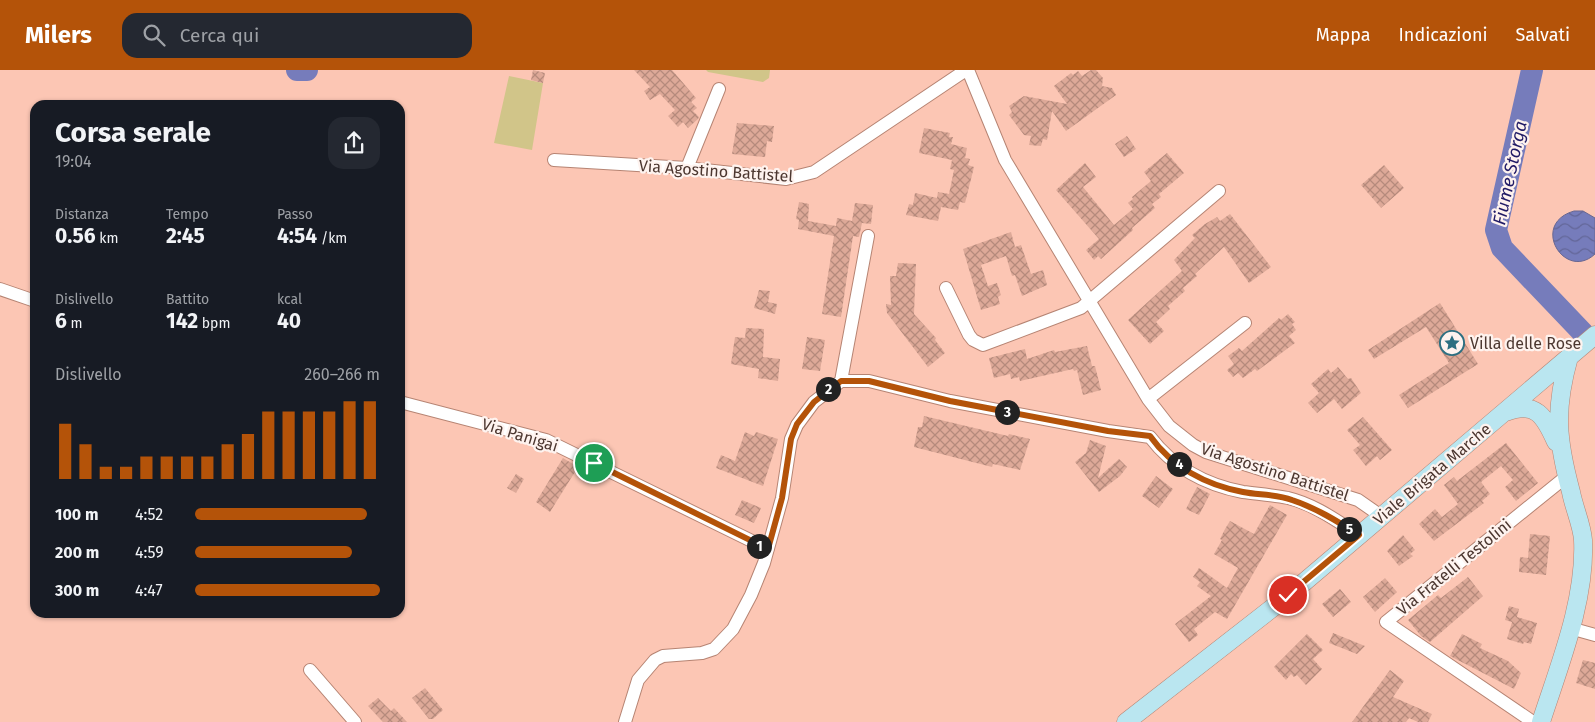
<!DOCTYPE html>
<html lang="it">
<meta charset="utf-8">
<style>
:root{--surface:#171b24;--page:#242831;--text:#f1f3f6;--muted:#9ea1a6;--accent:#b45309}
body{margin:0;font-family:"Fira Sans",sans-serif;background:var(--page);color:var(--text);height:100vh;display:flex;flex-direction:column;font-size:19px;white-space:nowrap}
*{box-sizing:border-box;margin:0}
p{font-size:16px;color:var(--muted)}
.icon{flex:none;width:28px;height:28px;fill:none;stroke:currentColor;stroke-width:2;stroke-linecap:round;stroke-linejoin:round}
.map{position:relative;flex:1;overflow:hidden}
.sheet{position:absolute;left:30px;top:30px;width:375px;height:518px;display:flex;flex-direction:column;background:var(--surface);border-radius:15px;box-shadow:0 1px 4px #0004}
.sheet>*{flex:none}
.pin{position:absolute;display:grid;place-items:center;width:42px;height:42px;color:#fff;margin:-21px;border:2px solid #fff;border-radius:50%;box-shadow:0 1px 5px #0007}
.km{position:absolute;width:25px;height:25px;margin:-12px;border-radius:50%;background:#222;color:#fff;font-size:14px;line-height:25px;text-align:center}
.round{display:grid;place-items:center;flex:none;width:52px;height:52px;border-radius:15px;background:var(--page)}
.summary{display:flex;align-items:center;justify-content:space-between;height:85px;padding:0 25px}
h1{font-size:28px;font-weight:700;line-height:38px}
.figures{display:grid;grid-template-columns:repeat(3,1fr);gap:8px;height:85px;padding:5px 25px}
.figures div{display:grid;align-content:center}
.figures b{font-size:21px;font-weight:700}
.figures small{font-size:14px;font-weight:400}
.figures p{font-size:14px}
.chart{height:140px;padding:10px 25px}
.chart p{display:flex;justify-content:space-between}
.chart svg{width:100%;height:90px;margin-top:5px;stroke:var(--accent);stroke-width:6}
ul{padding:0 25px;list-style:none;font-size:16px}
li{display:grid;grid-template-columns:80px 60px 1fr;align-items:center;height:38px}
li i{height:12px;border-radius:6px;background:var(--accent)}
header{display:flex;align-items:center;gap:30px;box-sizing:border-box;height:70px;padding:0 25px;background:var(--accent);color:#fff}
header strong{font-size:24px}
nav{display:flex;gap:28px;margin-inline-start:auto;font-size:18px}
.search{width:350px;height:45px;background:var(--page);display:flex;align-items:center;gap:12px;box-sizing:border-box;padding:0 18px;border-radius:15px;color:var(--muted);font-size:19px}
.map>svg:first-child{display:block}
.pitch{fill:#d1c589}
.water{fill:url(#water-waves);stroke:#696791}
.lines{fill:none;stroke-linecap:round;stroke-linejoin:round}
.river{stroke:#767cbb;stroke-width:22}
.building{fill:url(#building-cross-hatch)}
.street-casing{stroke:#b68473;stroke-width:14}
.secondary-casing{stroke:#b68473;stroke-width:19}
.street{stroke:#fff;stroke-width:12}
.secondary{stroke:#bae6f0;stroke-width:18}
.route-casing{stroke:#fff;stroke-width:10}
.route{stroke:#b45309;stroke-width:6}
.labels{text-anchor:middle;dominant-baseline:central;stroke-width:4.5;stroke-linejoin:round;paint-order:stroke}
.street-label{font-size:16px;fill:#4c3730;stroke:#fef3ef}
.poi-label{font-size:16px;fill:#4c3730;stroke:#fef3ef;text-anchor:start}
.water-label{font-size:18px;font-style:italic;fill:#211b66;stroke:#fef3ef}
</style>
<header>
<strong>Milers</strong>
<div class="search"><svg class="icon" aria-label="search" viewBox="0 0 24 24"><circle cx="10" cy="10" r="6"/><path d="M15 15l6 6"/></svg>Cerca qui</div>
<nav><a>Mappa</a><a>Indicazioni</a><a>Salvati</a></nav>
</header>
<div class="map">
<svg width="1595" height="652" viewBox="0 0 1595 652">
<defs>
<pattern id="water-waves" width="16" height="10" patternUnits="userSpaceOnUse" patternTransform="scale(1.25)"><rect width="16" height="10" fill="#767cbb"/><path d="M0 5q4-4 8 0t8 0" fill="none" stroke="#636698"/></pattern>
<pattern id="building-cross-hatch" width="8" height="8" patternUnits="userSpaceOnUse" patternTransform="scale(1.25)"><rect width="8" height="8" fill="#dda998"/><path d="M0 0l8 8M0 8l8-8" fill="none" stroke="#b58a7c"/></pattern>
</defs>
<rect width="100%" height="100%" fill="#fcc6b4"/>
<!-- pitch -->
<path class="pitch" d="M706 0H770L769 8 763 12 708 2Z
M509 6 543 13 532 80 494 73Z"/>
<!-- water -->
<path class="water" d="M1574 141H1583L1595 148V184C1565 212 1529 154 1574 141Z"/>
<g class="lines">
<!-- river -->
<path class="river" d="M297 0H307
M1532 0 1496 160 1502 178 1583 263"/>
</g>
<!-- building -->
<path class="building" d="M533 0 545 3 543 13 531 10Z
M634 0H672L696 28 691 32 697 38 693 41 699 47 698 49 688 58 683 52 678 57 668 46 675 40 660 24 650 30 644 21 650 17Z
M1091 0H1096L1103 8 1102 16 1112 18 1116 25 1066 61 1052 41 1047 70 1043 69 1041 76 1029 75 1031 66 1024 65 1009 45 1012 42 1009 36 1024 26 1067 34 1054 16 1071 3 1073 5 1078 1 1082 6Z
M737 53 774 56 772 72 767 71 765 87 732 84Z
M924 58 950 63 949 67H953L951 74 967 78 965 88 970 89 968 95 974 97 965 133 960 132 958 140 941 137 938 151 906 145 909 134 913 135 915 123 937 128 938 122 949 124 954 100 950 99 952 90 919 83Z
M1127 66 1136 79 1124 87 1115 74Z
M1167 83 1184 103 1159 124 1161 127 1152 134 1155 138 1132 158 1133 160 1101 189 1098 186 1094 190 1086 180 1099 169 1056 120 1085 93 1096 107 1083 117 1114 155 1133 139 1128 133 1133 129 1132 127 1151 111 1144 102Z
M1384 95 1404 118 1381 138 1361 115Z
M799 132 809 134 808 151 836 156 837 148 852 151 855 133 873 135 871 154 862 153 859 167 853 166 841 247 822 244 834 166 798 159 799 150 796 149Z
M1230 144 1271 197 1249 213 1224 177 1195 204 1197 206 1183 218 1185 221 1168 236 1170 239 1156 252 1164 261 1150 274 1128 250 1182 201 1174 190 1195 168 1192 165 1205 154 1217 147 1220 151Z
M1011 162 1015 177 1021 175 1031 204 1043 200 1047 215 1022 226 1015 205 1012 206 1006 186 981 195 988 216 997 213 1001 225 998 227 1000 234 981 240 963 179Z
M898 193 916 194 914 244 936 268 935 270 945 283 928 297 887 243 886 234 891 235 890 206H896Z
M759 220 770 221 768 232 777 234 775 244 754 238Z
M1440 233 1478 294 1408 338 1399 325 1449 293 1426 257 1374 289 1368 280Z
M1288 244 1295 252 1292 254 1296 260 1289 266 1295 273 1257 301 1255 299 1243 308 1238 303 1233 307 1227 300 1234 294 1228 286 1239 278 1242 281 1279 248 1281 250Z
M746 258 764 259 763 287 780 289 778 311 758 308 759 299 731 294 735 267 745 268Z
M807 267 825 270 820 301 802 299Z
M1087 276 1092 296H1095L1101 320 1083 325 1077 300 1074 301 1073 299 1020 311 1019 307 1011 309 1010 304 994 308 989 288 1025 279 1027 289 1054 280 1055 282Z
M1338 297 1348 309 1351 308 1361 323 1342 339 1334 329 1317 343 1308 333 1319 323 1311 314 1328 299 1331 303Z
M924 346 1008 366 1009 364 1030 369 1020 400 993 394 992 397 914 377 918 357H922Z
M1363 347 1392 380 1380 390 1377 386 1366 396 1353 380 1360 375 1347 360Z
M745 362 754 366 756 362 778 369 763 416 716 398 721 385 735 391Z
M1090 370 1106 376 1098 408 1119 389 1127 397 1120 406 1099 422 1075 392 1086 383Z
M1506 373 1538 413 1516 431 1505 417 1513 410 1501 396 1481 412 1490 424 1482 431 1484 433 1434 471 1419 454 1435 439 1442 447 1458 434 1444 415 1454 407 1457 411Z
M563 388 578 397 550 442 536 432Z
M516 404 524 409 516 423 507 418Z
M1156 406 1173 419 1159 438 1142 426Z
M1197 417 1210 424 1199 445 1186 439Z
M742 430 761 438 754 453 735 445Z
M1270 435 1287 445 1227 549 1215 542 1194 559 1198 565 1189 572 1175 554 1211 526 1197 516 1200 512 1193 507 1199 498 1227 518 1238 498 1214 484 1222 470 1220 469 1225 459 1230 451 1254 464Z
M1530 464 1550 466 1546 505 1519 502 1520 487 1528 488Z
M1403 465 1415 480 1410 484 1413 486 1399 496 1387 481Z
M1468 507 1483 526 1430 572 1421 566 1408 550 1438 525 1441 528Z
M1385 508 1397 522 1375 542 1363 527Z
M1340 519 1351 532 1333 547 1322 534Z
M1509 536 1519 539 1517 547 1537 553 1531 574 1524 572 1523 574 1507 569 1512 552 1505 550Z
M1333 563 1365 576 1357 584 1329 573Z
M1307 564 1323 580 1313 589 1322 599 1306 615 1297 605 1294 607 1291 604 1286 610 1274 597Z
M1462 564 1482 574 1480 578 1508 591 1521 603 1514 619 1450 586Z
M1583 590 1595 593V619L1576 613Z
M1390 600 1404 611 1393 627 1432 644 1428 652H1418L1409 648 1406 652H1352Z
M425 618 443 640 433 649H429L412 628Z
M378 628 391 641 394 638 407 652H383L368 636Z"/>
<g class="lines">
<defs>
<path id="street" d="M968 0 1005 90 1148 329 1169 356 1193 375 1206 382 1358 430 1381 446
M554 90 687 98 786 109 814 102 966 0
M687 98 719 19
M946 218 969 265 973 270 983 275 1081 238 1219 121
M0 219 35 231
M841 311 868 166
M1148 329 1245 253
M400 332 546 370 768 479
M1570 558 1595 565
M310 600 355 652
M625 652 638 610 655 590 663 586 702 583 714 579 733 559 751 525 764 493 782 428 791 369 797 355 814 332 841 311H869L950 331 1108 361 1150 367C1173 397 1206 415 1243 422 1258 424 1273 425 1288 428 1314 434 1337 451 1359 465
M1533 652 1386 552 1567 406"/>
<path id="secondary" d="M1506 342C1536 330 1545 347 1556 372
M1126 652 1289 525 1595 265
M1541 652C1559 596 1586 530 1583 470 1582 455 1574 438 1571 422 1557 370 1554 340 1569 287"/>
</defs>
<!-- street casing -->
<use href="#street" class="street-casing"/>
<!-- secondary casing -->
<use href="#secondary" class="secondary-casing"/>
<!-- street -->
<use href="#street" class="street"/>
<!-- secondary -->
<use href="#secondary" class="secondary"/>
</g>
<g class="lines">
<defs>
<path id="route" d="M594 393 768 479 782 428 791 369 797 354 814 332 841 311H869L950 331 1108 361 1150 366C1172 397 1206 415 1243 422 1258 425 1276 424 1292 430 1316 438 1337 451 1359 465L1288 525"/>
</defs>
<!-- route casing -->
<use href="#route" class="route-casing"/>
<!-- route -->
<use href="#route" class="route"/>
</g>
<!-- icons -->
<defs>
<symbol id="sight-ring" viewBox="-11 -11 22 22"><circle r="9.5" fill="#fef3ef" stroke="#2c6f81" stroke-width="1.5"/><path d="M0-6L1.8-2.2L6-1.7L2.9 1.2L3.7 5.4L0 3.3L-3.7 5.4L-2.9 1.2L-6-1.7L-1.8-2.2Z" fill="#2c6f81"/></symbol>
</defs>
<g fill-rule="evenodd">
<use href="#sight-ring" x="1438" y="259" width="28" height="28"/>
</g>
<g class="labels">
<!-- street labels -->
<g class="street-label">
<text transform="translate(716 101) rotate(4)">Via Agostino Battistel</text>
<text transform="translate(520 365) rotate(17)">Via Panigai</text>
<text transform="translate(1275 402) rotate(18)">Via Agostino Battistel</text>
<text transform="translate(1432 404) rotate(-40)">Viale Brigata Marche</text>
<text transform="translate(1454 497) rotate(-39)">Via Fratelli Testolini</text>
</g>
<!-- poi labels -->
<g class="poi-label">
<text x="1470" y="273">Villa delle Rose</text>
</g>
<!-- water labels -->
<g class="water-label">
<text transform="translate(1510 103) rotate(-78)">Fiume Storga</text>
</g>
</g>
</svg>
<div class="pin" style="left:594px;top:393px;background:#1e9e55"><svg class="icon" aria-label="arrive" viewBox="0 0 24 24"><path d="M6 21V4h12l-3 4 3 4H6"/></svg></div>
<div class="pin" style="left:1288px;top:525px;background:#d93025"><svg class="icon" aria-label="check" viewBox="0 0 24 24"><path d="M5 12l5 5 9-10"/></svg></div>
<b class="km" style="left:759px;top:476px">1</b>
<b class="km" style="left:828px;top:319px">2</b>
<b class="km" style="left:1007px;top:342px">3</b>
<b class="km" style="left:1179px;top:394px">4</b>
<b class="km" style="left:1349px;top:459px">5</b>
<section class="sheet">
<div class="summary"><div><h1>Corsa serale</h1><p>19:04</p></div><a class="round"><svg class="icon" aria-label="share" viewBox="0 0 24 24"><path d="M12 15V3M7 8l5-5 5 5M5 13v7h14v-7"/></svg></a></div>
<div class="figures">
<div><p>Distanza</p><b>0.56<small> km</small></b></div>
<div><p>Tempo</p><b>2:45</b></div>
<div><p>Passo</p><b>4:54<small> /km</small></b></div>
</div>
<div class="figures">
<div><p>Dislivello</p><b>6<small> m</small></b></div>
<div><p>Battito</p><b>142<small> bpm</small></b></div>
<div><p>kcal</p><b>40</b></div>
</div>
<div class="chart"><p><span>Dislivello</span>260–266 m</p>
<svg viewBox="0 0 160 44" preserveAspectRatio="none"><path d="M5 44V17M15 44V27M25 44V38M35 44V38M45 44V33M55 44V33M65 44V33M75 44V33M85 44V27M95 44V22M105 44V11M115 44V11M125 44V11M135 44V11M145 44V6M155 44V6"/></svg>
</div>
<ul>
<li><b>100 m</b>4:52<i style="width:93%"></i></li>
<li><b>200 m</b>4:59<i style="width:85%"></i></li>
<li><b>300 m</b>4:47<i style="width:100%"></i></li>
</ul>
</section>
</div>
